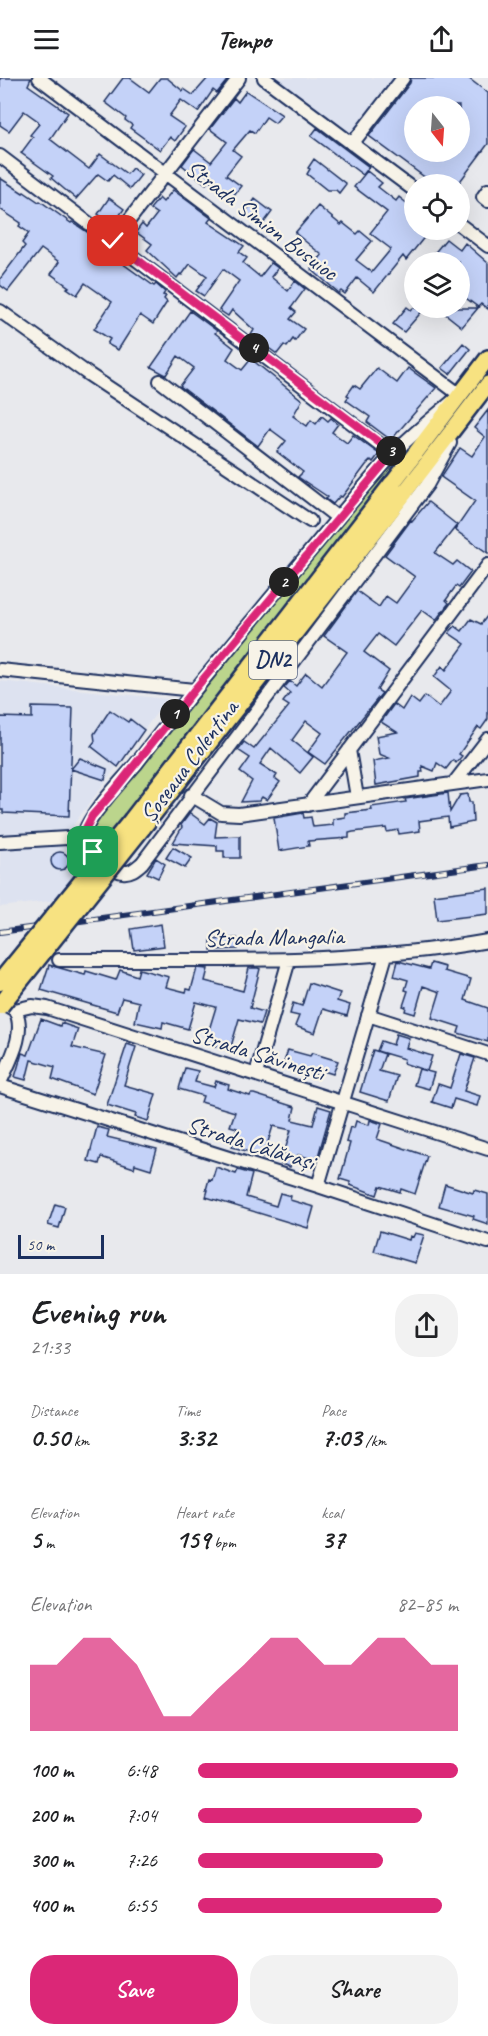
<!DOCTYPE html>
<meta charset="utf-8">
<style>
:root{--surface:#fff;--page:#f2f2f2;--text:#202124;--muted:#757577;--accent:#db2777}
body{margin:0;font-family:Caveat,sans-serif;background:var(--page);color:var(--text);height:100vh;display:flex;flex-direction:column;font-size:22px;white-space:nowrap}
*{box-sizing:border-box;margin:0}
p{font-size:20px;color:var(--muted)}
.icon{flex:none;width:33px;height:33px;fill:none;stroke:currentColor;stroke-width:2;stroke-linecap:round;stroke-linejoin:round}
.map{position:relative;height:1196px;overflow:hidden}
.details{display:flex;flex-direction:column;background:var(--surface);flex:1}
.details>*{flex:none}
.needle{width:39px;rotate:163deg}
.buttons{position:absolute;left:404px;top:18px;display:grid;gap:12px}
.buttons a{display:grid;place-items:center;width:66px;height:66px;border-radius:50%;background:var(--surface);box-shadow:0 6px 24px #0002;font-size:30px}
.scale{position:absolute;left:18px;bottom:15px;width:86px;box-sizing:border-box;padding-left:6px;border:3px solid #1b2f5e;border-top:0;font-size:16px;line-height:21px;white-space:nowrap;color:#1b2f5e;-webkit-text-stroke:4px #f7f3e8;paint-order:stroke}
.pin{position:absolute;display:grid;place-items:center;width:51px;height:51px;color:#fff;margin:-26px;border-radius:12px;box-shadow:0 3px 9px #0006}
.km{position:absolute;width:30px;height:30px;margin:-15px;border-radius:50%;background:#222;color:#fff;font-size:16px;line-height:30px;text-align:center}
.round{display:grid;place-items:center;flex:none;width:63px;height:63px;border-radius:24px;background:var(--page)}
.headline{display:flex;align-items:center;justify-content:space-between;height:102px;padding:0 30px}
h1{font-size:33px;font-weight:600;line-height:45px}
.figures{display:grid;grid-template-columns:repeat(3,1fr);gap:9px;height:102px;padding:6px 30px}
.figures div{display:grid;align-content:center}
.figures b{font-size:26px;font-weight:600}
.figures small{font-size:16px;font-weight:400}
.figures p{font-size:16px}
.chart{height:168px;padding:12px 30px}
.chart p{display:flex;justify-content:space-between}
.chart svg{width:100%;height:108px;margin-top:6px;fill:var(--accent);opacity:.7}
.button{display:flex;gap:12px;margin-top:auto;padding:12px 30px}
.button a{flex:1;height:69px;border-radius:24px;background:var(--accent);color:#fff;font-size:24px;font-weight:600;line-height:69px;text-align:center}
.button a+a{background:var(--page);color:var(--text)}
ul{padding:0 30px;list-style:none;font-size:20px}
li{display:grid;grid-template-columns:96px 72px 1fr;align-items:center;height:45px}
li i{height:15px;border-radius:8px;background:var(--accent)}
header{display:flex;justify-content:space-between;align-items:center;height:78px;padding:0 30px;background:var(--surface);font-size:27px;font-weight:600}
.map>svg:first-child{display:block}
.built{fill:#dde2f0}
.green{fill:#bbd58c;stroke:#6b8275;stroke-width:1.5}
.building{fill:#c4d2f8;stroke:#1b2f5e;stroke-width:1.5;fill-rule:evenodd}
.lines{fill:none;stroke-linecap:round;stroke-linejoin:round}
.minor-casing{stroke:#1b2f5e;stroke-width:16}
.major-casing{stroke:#1b2f5e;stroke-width:20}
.highway-casing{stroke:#1b2f5e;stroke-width:21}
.minor{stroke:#f7f3e8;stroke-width:12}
.major{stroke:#f7e281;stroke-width:15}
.highway{stroke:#f7e281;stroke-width:16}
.rail-casing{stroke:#1b2f5e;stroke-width:6}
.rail{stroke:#f7f3e8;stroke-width:4;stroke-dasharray:11;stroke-linecap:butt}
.highway-bridge-casing{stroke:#1b2f5e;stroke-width:21;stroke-linecap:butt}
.highway-bridge{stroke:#f7e281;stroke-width:16}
.route-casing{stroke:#fff;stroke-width:12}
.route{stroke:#db2777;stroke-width:8}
.labels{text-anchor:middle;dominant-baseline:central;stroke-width:4.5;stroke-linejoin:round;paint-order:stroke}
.shield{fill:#f7f3e8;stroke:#5d6a87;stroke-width:1.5}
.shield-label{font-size:22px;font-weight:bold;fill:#1b2f5e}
.street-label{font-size:24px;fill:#1b2f5e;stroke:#f7f3e8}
</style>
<header><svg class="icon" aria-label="menu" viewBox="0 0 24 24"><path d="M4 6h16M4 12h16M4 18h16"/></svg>Tempo<svg class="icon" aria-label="share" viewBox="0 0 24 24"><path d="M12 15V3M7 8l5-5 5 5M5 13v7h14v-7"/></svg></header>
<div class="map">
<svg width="488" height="1196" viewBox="0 0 488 1196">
<rect width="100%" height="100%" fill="#e8e9ed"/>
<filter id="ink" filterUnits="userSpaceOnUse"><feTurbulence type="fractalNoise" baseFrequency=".0167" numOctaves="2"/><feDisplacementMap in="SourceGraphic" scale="12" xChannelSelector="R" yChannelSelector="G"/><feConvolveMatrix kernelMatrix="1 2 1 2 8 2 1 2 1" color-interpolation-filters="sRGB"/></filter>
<g filter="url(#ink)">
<!-- built -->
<path class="built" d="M276 0H393L351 56Z
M0 603 167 621 74 746 75 763 90 780 57 822 0 829Z"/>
<!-- green -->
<path class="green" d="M391 383 395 385V387L100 770C93 763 91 755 94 746L210 597Z"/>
<!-- building -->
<path class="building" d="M0 0H31L28 7 68 35 50 61 89 91 100 76 127 96 132 90 141 97 130 111 113 97 108 103 98 96 76 121 51 100 53 98 21 75 33 59 30 57 39 46 38 43 24 33 9 53 0 47Z
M123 0H130L149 14 160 0H167L183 13 184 11 193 17 208 0H229L217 15 213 12 198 34 181 22 169 38 185 49 175 63 170 59 160 72 130 50 132 47 125 42 126 40 105 24Z
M411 0H468L488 15V66L458 106H434L369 58 410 5ZM414 28H459V74H414Z
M246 13 282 37 275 45 266 39 255 55 250 52 233 72 241 78 226 97 241 108 230 122 223 116 225 114 209 102 206 106 182 87 194 71 211 84 227 64 210 51 234 20 238 24Z
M317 50 369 89 363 97 311 58Z
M314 81 346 106 339 115 336 112H327L307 96 310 91 308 90Z
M367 93 382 105 378 109 396 123 399 119 414 131V152H430L406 182 403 178 374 214 357 200 345 216 341 213 339 215 311 191 322 177 295 155 318 128 341 147 343 145 357 156 360 153 372 163 356 182 372 194 391 171 370 155 387 134 354 109Z
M0 100 23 115 24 114 39 124 40 123 71 145 72 144 87 154 110 172 108 175 154 208 156 206 165 214 163 217 166 218 164 221 167 224 153 246 140 237 118 272 107 266 110 261 94 251 112 224 85 205 77 217 67 210 69 209 51 196 59 184 41 171 8 213 0 207V201L25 168 22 165 29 155 19 148 21 145 0 131Z
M173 112 211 140 208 144 244 168 239 174 247 180 243 185 260 199 271 185 278 190 271 199 288 213 295 203 305 211 291 230 296 234 290 241 304 251 295 263 293 261 287 269 284 267 277 276 251 257 254 252 232 232 228 238 219 232 239 203 223 191 204 218 196 213 207 198 190 186 182 197 180 196 177 200 147 172 152 166 136 154 142 146 146 150 157 136 150 131 159 120 163 124Z
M109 120 124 131 113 147 98 136Z
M255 121 272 134 263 146 253 139 251 141 244 136Z
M446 161 460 172 465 165 488 185V231L481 226 478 229 459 215V184H427Z
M407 229 411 232 413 230H425L404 254 393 246Z
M438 230H478L462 249Z
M190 233 217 253 215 255 234 270 227 281 242 292 251 281 302 322 293 338 307 348 311 342 316 346 322 338 328 343 331 340 338 346 332 354 347 365 353 357 379 376 373 384 371 382 366 387 342 419 340 418 333 426 326 421 328 419 298 399 303 394 277 374 286 363 270 351 258 368 180 308 194 290 178 278 166 297 151 289Z
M463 265 470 271 450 296 442 290Z
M377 290 397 305 408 290 436 310 391 362 367 344 370 339 346 322 349 318 347 317 354 307 360 311Z
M488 332V475L455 452 475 423 441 399 460 370 472 378 485 359 474 350Z
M428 424 457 447 435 475 453 487 457 483 471 494 459 510 456 508 446 522 449 525 436 542 422 532 394 568 378 556 364 574 389 593 377 612 382 615 325 686 308 674 322 655 306 643 292 662 313 679 300 695 271 670 260 686 277 697 275 700 280 704 267 722 262 719 259 723 241 724 252 703 240 694 250 680 238 672 244 664 254 671 289 628 283 624 290 615 284 610 290 603 296 608 306 595 322 608 347 574 324 558 357 513 379 529 386 518 396 525 415 499 385 477 411 442 412 443Z
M488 537V641L481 651 478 649 459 676 462 678 456 685 453 682 446 691 437 685 434 693 422 688 423 694H420V699L376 707 373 683 389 680 379 676 376 658 397 654 381 644 394 626 402 632 410 619 419 626 425 618 439 629 451 613 434 599 442 588 446 592 465 566 449 555 455 548 462 553 471 541 481 546Z
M32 629 73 630 69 738 3 735V732H0V639L32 640Z
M110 632 128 644 130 641 144 652 118 689 91 668 95 663 94 656Z
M80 680 107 691 105 702 71 691Z
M448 715 450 734 460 717 468 716 469 724H472L473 744 449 749 448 739 419 743 420 753 399 756 398 752 387 754 386 750 353 754 349 755V760L308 763 309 768 279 773 274 740 303 735 304 740 311 739 313 749 333 747V741L345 739V735L372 732 371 729 406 724 405 721Z
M190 735 205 746 210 740 217 744 215 759 240 758V780H224V773H217V768L173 765 182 749 181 747Z
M173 769 192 780 185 790 166 780Z
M51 783a9 9 0 1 1 18 0a9 9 0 1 1-18 0Z
M156 780 165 786 158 800 147 795Z
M488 810V836L437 842 434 817Z
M161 846 164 868 134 872 131 851Z
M237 860 238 871 211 872V862Z
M398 883 429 891 431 885 445 889 444 893 471 901 465 922 488 930V964L458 955 460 949 432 940 440 914 423 908 415 936 405 933 406 929 403 928 408 913 405 912 408 902 394 898Z
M49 887 85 897 86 893 116 902 120 892 137 898 139 891 169 899 166 909 186 914 187 911 191 912 197 890 208 891 205 903 243 913 249 890H258L260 891 250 930 264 934 260 946 239 941 230 972 205 965 216 929 196 924 188 951 163 944 162 950 135 944 139 924 122 920 117 934 41 912Z
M309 905 340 915 337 923 350 927 347 938 323 931 315 955 295 948 299 938 290 936 293 925 302 928Z
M41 941 60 948 61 945 78 951 72 969 106 977 93 1016 52 1001 55 989 31 982 26 1002 15 999 22 975 28 977Z
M396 956 409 960 406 970 432 978 427 993 403 985 404 981 377 973 381 963 393 967Z
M127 966 136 969 124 1007 156 1016 148 1043 135 1039 136 1036 107 1027Z
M288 972 310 978 312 975 338 983 333 996 317 991 315 997 283 987Z
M373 972 385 976 379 993 397 998 389 1023 360 1014Z
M461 976 475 980 464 1013 480 1018 477 1028 454 1021 451 1030 432 1024 438 1006 450 1010Z
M185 990 198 993 195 1004 214 1009 216 1003 229 1007 228 1011 250 1018 251 1016H254L295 1029 292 1042 313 1047 318 1028 331 1032 317 1082 298 1077 297 1081 293 1079 290 1089 281 1086 291 1052 273 1048 263 1080 249 1076 250 1074 232 1069 237 1050 230 1048 235 1034 201 1024 203 1018 179 1011Z
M419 991 434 995 429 1011 414 1007Z
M370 1042 382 1046 377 1061 427 1078 415 1116 401 1111 400 1114 380 1108 377 1117 350 1107V1104L340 1101 350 1065 346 1064 350 1049 354 1050 356 1043 369 1047Z
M97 1049 109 1052 107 1059 157 1071 151 1091 135 1086 134 1090 101 1079 99 1086 88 1083Z
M216 1089 236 1096 238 1092 252 1096 246 1119 276 1128 280 1115 291 1118 290 1122 314 1129 308 1150 206 1119 208 1112H206L209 1101 212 1102Z
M445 1106 473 1115 474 1112 488 1116V1146L473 1141 474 1138 439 1128Z
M55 1126 65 1129 59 1150 48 1147Z
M380 1153 409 1162 410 1158 413 1159 415 1155 424 1157 415 1185 374 1173Z"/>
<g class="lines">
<defs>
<path id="minor" d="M39 0 460 317C437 337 411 356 391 378 357 416 325 456 291 496 239 558 186 621 136 686 124 700 83 743 84 759 85 769 113 794 123 794 131 795 136 790 142 785L427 407 450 365
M264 0 414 112
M352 66 403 0
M0 78 398 380
M488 112 483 119 488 123
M459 146 488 168
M113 163 239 0
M0 233 88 296 310 443
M160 303 338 440
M0 592 194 612
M349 672 357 719
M454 705 488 661
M191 717 221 735 239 736 488 701
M308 727 488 487
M0 764 84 759
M59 882C202 881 347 888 488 863
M15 932 32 928 47 930 488 1071
M368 937 488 976
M256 996 289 882
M0 1005C9 984 27 955 15 932L8 928
M0 1008 318 1108 488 1164
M318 1108 386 877"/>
<path id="major" d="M392 406 488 280
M405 414 488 306"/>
<path id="highway" d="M132 742 392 406
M142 750 405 414"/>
</defs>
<!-- minor casing -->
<use href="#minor" class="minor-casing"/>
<!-- major casing -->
<use href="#major" class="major-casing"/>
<!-- highway casing -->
<use href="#highway" class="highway-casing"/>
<!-- minor -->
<use href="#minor" class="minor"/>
<!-- major -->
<use href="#major" class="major"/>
<!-- highway -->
<use href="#highway" class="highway"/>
<defs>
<path id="rail" d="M0 854 488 787"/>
</defs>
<!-- rail casing -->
<use href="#rail" class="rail-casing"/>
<!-- rail -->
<use href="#rail" class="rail"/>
<defs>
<path id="highway-bridge" d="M0 904 132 742
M0 928 142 750"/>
</defs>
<!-- highway-bridge casing -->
<use href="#highway-bridge" class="highway-bridge-casing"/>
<!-- highway-bridge -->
<use href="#highway-bridge" class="highway-bridge"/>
</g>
</g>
<g class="lines" filter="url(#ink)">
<defs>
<path id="route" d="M93 774 86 765 84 759 85 752 92 738 114 713 194 612 393 375 113 163"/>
</defs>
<!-- route casing -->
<use href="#route" class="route-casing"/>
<!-- route -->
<use href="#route" class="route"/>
</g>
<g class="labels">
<!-- shield labels -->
<rect class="shield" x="249" y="563" width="48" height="38" rx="4.5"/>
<g class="shield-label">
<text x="273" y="582">DN2</text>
</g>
<!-- street labels -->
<g class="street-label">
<text transform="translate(262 142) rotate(37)">Strada Simion Busuioc</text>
<text transform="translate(189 683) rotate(-53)">Șoseaua Colentina</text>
<text transform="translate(274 859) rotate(-1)">Strada Mangalia</text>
<text transform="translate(258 975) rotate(17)">Strada Săvinești</text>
<text transform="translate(251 1065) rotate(17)">Strada Călărași</text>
</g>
</g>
</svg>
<div class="buttons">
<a><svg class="needle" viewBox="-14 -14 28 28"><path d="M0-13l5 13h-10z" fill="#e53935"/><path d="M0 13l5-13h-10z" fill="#757577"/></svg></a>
<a><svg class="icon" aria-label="locate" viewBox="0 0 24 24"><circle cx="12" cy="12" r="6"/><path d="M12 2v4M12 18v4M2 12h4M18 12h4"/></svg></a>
<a><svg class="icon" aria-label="layers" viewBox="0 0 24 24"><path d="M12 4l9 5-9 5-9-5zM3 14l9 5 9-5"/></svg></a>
</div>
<div class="scale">50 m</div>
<div class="pin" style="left:93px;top:774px;background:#1e9e55"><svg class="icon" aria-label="arrive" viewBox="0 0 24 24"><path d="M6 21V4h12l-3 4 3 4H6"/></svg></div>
<div class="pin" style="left:113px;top:163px;background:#d93025"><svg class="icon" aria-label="check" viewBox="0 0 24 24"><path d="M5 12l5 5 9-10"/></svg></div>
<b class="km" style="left:175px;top:636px">1</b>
<b class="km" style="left:284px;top:504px">2</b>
<b class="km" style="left:391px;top:373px">3</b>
<b class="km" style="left:254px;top:270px">4</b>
</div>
<section class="details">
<div class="headline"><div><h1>Evening run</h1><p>21:33</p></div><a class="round"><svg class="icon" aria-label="share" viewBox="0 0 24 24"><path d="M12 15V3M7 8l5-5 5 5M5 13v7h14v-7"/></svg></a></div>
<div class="figures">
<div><p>Distance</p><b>0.50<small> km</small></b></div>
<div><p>Time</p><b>3:32</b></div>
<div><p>Pace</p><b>7:03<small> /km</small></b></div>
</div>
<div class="figures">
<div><p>Elevation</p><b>5<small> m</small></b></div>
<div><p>Heart rate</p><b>159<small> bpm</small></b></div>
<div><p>kcal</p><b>37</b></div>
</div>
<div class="chart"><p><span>Elevation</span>82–85 m</p>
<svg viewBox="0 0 160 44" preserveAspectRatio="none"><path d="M0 44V17L10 17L20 6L30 6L40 17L50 38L60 38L70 27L80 17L90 6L100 6L110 17L120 17L130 6L140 6L150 17L160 17V44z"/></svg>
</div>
<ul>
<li><b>100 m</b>6:48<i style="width:100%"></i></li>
<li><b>200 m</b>7:04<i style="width:86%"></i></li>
<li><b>300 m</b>7:26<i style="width:71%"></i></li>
<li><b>400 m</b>6:55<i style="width:94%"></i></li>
</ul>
<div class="button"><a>Save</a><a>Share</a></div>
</section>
